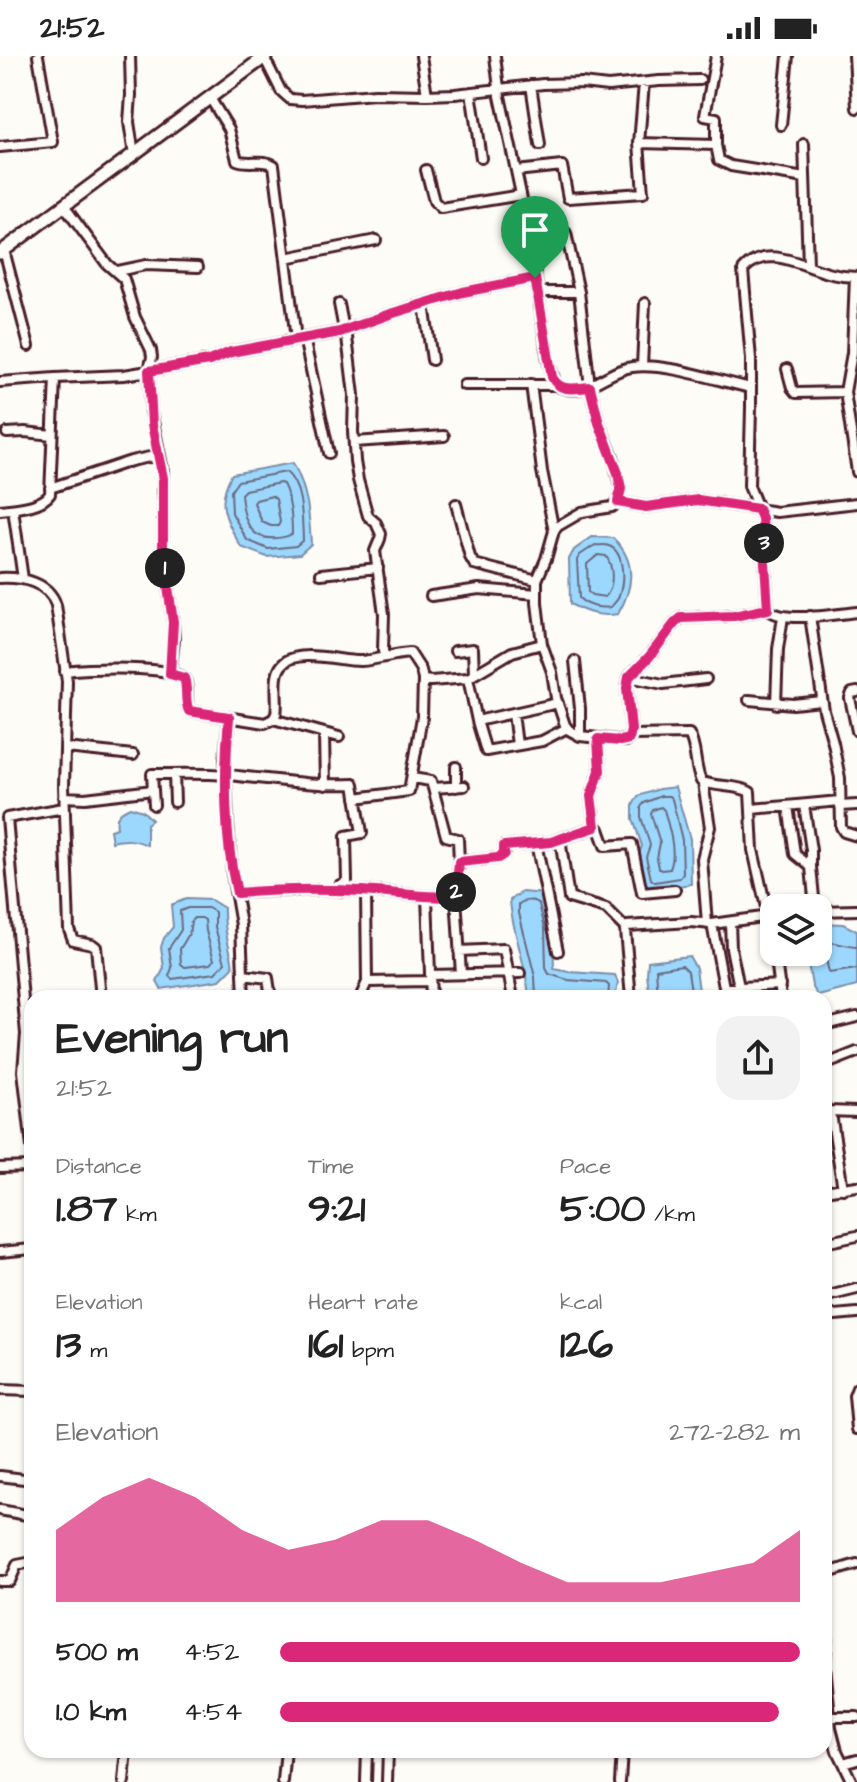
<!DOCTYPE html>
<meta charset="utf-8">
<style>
:root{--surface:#fff;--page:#f2f2f2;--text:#222;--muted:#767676;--accent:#db2777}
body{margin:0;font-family:"Architects Daughter",sans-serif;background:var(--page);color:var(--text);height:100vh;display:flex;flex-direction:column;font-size:30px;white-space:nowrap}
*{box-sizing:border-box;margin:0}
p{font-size:26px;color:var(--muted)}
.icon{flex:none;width:44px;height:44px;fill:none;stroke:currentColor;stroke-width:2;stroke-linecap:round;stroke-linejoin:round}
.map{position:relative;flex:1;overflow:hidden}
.drawer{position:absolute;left:24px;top:934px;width:808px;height:768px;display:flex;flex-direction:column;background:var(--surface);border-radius:24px;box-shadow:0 2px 6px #0004}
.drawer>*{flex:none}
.tools{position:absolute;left:760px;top:838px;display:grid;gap:16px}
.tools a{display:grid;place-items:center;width:72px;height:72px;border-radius:16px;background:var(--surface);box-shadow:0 2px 6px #0004;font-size:40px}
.pin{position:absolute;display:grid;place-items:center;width:68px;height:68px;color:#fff;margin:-82px -34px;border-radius:50% 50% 50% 0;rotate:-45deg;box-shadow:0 0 8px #0007}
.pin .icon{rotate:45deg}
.km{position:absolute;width:40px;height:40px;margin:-20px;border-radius:50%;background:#222;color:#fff;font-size:22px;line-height:40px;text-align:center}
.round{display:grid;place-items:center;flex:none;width:84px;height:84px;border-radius:24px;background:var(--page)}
.overview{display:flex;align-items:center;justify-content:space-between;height:136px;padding:0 32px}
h1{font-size:44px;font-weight:700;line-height:60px}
.figures{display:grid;grid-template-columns:repeat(3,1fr);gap:12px;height:136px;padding:8px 32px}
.figures div{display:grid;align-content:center}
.figures b{font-size:40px;font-weight:700}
.figures small{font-size:22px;font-weight:400}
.figures p{font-size:22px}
.chart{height:224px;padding:16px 32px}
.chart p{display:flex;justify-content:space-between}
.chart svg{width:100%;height:144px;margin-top:8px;fill:var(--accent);opacity:.7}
ul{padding:0 32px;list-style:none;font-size:26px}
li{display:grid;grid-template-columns:128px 96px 1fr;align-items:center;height:60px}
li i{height:20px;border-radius:10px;background:var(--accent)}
.status{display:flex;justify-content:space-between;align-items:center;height:56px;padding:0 40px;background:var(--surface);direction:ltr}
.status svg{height:22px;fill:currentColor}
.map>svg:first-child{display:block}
.water{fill:#9cd8fd;stroke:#7b8ea9;stroke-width:2}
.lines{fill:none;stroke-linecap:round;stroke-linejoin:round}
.shore{stroke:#6b697f;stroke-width:2}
.minor-casing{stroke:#4a1f2b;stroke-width:14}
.secondary-casing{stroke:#4a1f2b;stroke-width:17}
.minor{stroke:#fdfcf7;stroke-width:8}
.secondary{stroke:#fdfcf7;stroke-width:11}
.route-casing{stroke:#fff;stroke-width:16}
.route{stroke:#db2777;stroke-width:10}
</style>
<div class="status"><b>21:52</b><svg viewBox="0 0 49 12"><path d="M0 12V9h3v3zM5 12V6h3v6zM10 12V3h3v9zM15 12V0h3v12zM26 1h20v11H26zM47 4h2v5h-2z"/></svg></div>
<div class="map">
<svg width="857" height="1726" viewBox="0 0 857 1726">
<rect width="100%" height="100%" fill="#fdfcf7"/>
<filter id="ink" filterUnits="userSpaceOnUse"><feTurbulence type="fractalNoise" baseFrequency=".0125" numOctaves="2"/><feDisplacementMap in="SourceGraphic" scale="16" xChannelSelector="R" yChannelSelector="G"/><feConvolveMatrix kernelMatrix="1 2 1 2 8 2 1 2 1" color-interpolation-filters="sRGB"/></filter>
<g filter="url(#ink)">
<!-- water -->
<path class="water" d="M293 407C308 435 309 456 311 488L300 498 267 501 241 491C226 464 215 447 232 418Z
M592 481 613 482C637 505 634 531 618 558 600 561 587 557 570 548L569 503 574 494Z
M675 731 690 783 691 828 646 835 638 800 642 790 633 763V749L638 740 659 733Z
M130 751 143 755 152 764 147 768V789C134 783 126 783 112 786L110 774 117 772C115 759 119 756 130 751Z
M522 836 545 838 553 871 554 913 569 916 615 919 618 927 615 942H529C527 909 512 877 510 844Z
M186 843 211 844 224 852C223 874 230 889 233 911L220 924 161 933 157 926 164 912 161 891 164 882 173 871 171 849Z
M818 867 843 868 857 875V930L818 940 812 930 806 896H818Z
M689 900 696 912 700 942H650L647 919 648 905Z"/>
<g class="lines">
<!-- shore -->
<path class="shore" d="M286 416C303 430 302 462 303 484L296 490 268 493 247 484 232 457 231 435 238 425Z
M280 427 283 428C291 443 292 461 292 478 283 483 263 485 254 476 244 467 242 450 241 438L245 434Z
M272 440 276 443 280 466 278 470H271L262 466 254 447 256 444Z
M595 489C599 490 604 488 609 490 625 496 624 526 619 540 618 544 614 547 611 551 600 553 587 550 579 542L577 504 580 499Z
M598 499 606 500C614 511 614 532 605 541L592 539 588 536 587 508Z
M661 740H669L672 743 682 784 683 818 680 822 655 826 651 823 646 801 650 789 641 761V751L644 747Z
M661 751 664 754C669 772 677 796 670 813L662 814 659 812 657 802 660 787 651 758 653 754Z
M188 852H208L215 856V871L225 907 215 917 172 923 169 920 172 912 169 892 181 874 180 855Z
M194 862H202L205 864 206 875 214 904 210 908 185 911 181 908 180 893 189 878 191 865Z
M857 891C846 891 839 886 826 886L823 889 829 917 857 913
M536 942 535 921 519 857V848C524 844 535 843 539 848L545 872 546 912 549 918 568 924 606 927 609 930 608 942
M658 942 656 913 682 909 688 915 692 942"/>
<defs>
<path id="minor" d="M130 0 131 39 129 66 134 99
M421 0 427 39
M495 0 500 40 528 171 548 304 556 329C584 345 606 314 632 311 664 306 718 325 751 332
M716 0 705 60 716 62V89L719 104 731 110 805 122
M854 0 857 52
M264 1 281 35 290 43 302 44 375 38 427 39 455 38 543 28 582 27 608 30 659 25 700 24
M531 29 540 89
M471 36 481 102
M210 42 229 73 237 104C249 109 263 102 274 109L296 283
M781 69 788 0
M639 87 716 89
M804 88 808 209
M0 91 53 86 38 0
M426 114 434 145 441 152 521 139
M516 115 562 110 568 142 643 137 639 87 644 27
M64 150 107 208 124 223 135 261 151 294 152 301 149 315 151 356 163 415V496L173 566 174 584 170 618
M566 177 579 236 590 331 599 367 613 401 621 433 618 446 612 451 582 456 558 470 554 475 546 503 537 524V547L542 588 552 616 556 642 565 669 569 674 580 680 626 685 629 683 631 674 627 632 629 621 649 601 675 567 681 562 734 560 768 553
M4 194 29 290
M286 202 376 184
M117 215 146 209 198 211
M855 221 852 297 845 336 857 416
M857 221C849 221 840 220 832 218 804 212 768 186 743 214L751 303V352L749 430 762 462 768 553C782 568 836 558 857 556
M538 236H579
M339 248 344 274
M424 248 432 304
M346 273 354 339 353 375 355 405 358 424 368 460 376 467 381 478 380 483 375 495 384 558 383 595 385 600
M304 282 329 397
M642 310 645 247
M787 313 792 332 796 337 845 336
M55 322 124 319 209 305 231 296 340 276 390 258 463 236 535 222
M0 326 55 322 50 438C41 451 16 452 0 454
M531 328 542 415 554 475
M464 329H556
M7 377 25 376 52 379
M354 386 444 380
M50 432 131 405 159 399
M618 446 646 451 698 444 777 456 857 447
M456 448 470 501 474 508 537 524
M13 453 23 523
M321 518 378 512
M0 522C22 521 49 526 56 549L67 625 64 730 69 873 73 884 92 888 96 891 101 942
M431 540 479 533 537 538
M810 560 824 655 833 687 840 722 841 771 844 776 857 780
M455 595 473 593 474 618
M575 605 580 652V680
M65 615C84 613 176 608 185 624 189 631 185 645 189 655L265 667 273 663 276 658C279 644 272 621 282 609 296 591 342 606 361 605 378 604 393 598 410 597L421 614 423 624 431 625 468 622 512 596 542 588
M629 621 663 628 706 623
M468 622 477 665 558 647
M857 636 852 637 850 642 857 675
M749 644 793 648 822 645
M776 648 778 593 783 561
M513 657 517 689
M229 661 225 702 228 768 232 817 241 869 244 942
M273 663 339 681
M477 665 486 695 542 685 567 672
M324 678 325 729
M631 679 689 678C697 692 694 710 701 725 716 732 736 728 750 736L753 794 767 856 769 860 774 861
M598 683 600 715 591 740 595 771 599 773 605 790 632 788 642 837 675 834
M66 692 133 699
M456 711V731
M174 718 175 746
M412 722 431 725 446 780 458 783 459 806
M703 727 710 771 702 803 707 868
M433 732 464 730
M153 734 154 749
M64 741 85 742 153 734 152 718C177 718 203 717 228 719 271 723 311 730 354 728L362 777 346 780 347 825 340 829 341 835
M356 742 409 735 422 661 423 624
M804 749 811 794V811
M788 750 795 798 811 811 815 852
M840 750 857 749
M752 753 840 745
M560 783 569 842 606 853 625 872
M536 787 558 895
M237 837C278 834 321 833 362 835 393 837 424 841 456 841
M427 841 431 942
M818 855 857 854
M730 866 731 892 739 931
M712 868 726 942
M459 895 504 893 513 942
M775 896 781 942
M461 918 456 841 459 806 498 802 504 798V790L551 786 595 771
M243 919 268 922 271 942
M430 919 520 917
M367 926 430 925
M724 932 780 929
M360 942 367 926 366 836
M631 942 625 874 627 870 691 866 712 868 769 860 774 891
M824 969 857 961
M824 1009 857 996
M824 1049 832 1064 843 1133
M828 1055 857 1056
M32 1091 23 1015 26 978 7 762 64 752
M0 1112 32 1111
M824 1135 857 1130
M824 1187 857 1180
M0 1196 32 1193
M824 1241 857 1233
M824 1260 857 1257
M857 1332 854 1340 857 1373
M0 1334 32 1335
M0 1420 32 1424
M0 1454 32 1460
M824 1518 827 1570 825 1609 831 1672 837 1695 852 1726
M824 1518 857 1508
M0 1525H10L17 1509 32 1506
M830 1661H857
M843 1707 857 1703
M124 1726 127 1694
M283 1726 286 1694
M366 1726 367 1694
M387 1726 388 1694
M620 1726 622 1694"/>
<path id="secondary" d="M0 197 266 0"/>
</defs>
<!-- minor casing -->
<use href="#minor" class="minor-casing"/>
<!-- secondary casing -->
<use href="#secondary" class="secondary-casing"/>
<!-- minor -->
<use href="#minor" class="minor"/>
<!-- secondary -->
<use href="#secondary" class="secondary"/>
</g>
</g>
<g class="lines" filter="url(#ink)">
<defs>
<path id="route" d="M535 222 552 321C560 337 575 332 590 331L599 367 618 417 621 433 618 446 646 451 698 444 758 453 762 462 768 553 734 560 681 562 675 567 649 601 629 621 627 632 631 674 629 683 620 685 598 683 600 715 591 740 595 771 551 786 504 790V798L498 802 459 806 456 841C424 841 393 837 362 835 320 833 278 833 237 837 224 783 224 716 229 661L189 655C184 645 188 632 184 622L170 618 173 566 163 496V422L152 369 149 315 209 305 231 296 340 276 390 258 463 236Z"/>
</defs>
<!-- route casing -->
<use href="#route" class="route-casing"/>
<!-- route -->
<use href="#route" class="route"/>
</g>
</svg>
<div class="tools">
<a><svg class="icon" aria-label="layers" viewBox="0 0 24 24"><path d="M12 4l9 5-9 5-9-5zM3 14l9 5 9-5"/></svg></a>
</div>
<div class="pin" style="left:535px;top:222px;background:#1e9e55"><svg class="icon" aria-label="arrive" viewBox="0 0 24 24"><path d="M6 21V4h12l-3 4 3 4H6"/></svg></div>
<b class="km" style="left:165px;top:512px">1</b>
<b class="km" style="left:456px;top:836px">2</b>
<b class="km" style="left:764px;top:487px">3</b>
<section class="drawer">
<div class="overview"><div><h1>Evening run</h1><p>21:52</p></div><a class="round"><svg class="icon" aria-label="share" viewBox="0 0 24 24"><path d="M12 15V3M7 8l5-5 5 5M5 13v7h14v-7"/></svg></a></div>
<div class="figures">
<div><p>Distance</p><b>1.87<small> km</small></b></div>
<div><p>Time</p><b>9:21</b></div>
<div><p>Pace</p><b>5:00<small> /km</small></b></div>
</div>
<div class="figures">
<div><p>Elevation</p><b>13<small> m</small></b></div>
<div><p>Heart rate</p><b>161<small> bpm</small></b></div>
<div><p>kcal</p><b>126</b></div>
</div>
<div class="chart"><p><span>Elevation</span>272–282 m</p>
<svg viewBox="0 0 160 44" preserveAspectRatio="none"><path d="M0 44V22L10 12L20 6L30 12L40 22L50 28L60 25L70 19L80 19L90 25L100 32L110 38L120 38L130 38L140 35L150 32L160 22V44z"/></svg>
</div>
<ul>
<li><b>500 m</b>4:52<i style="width:100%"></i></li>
<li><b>1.0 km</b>4:54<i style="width:96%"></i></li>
</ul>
</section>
</div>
